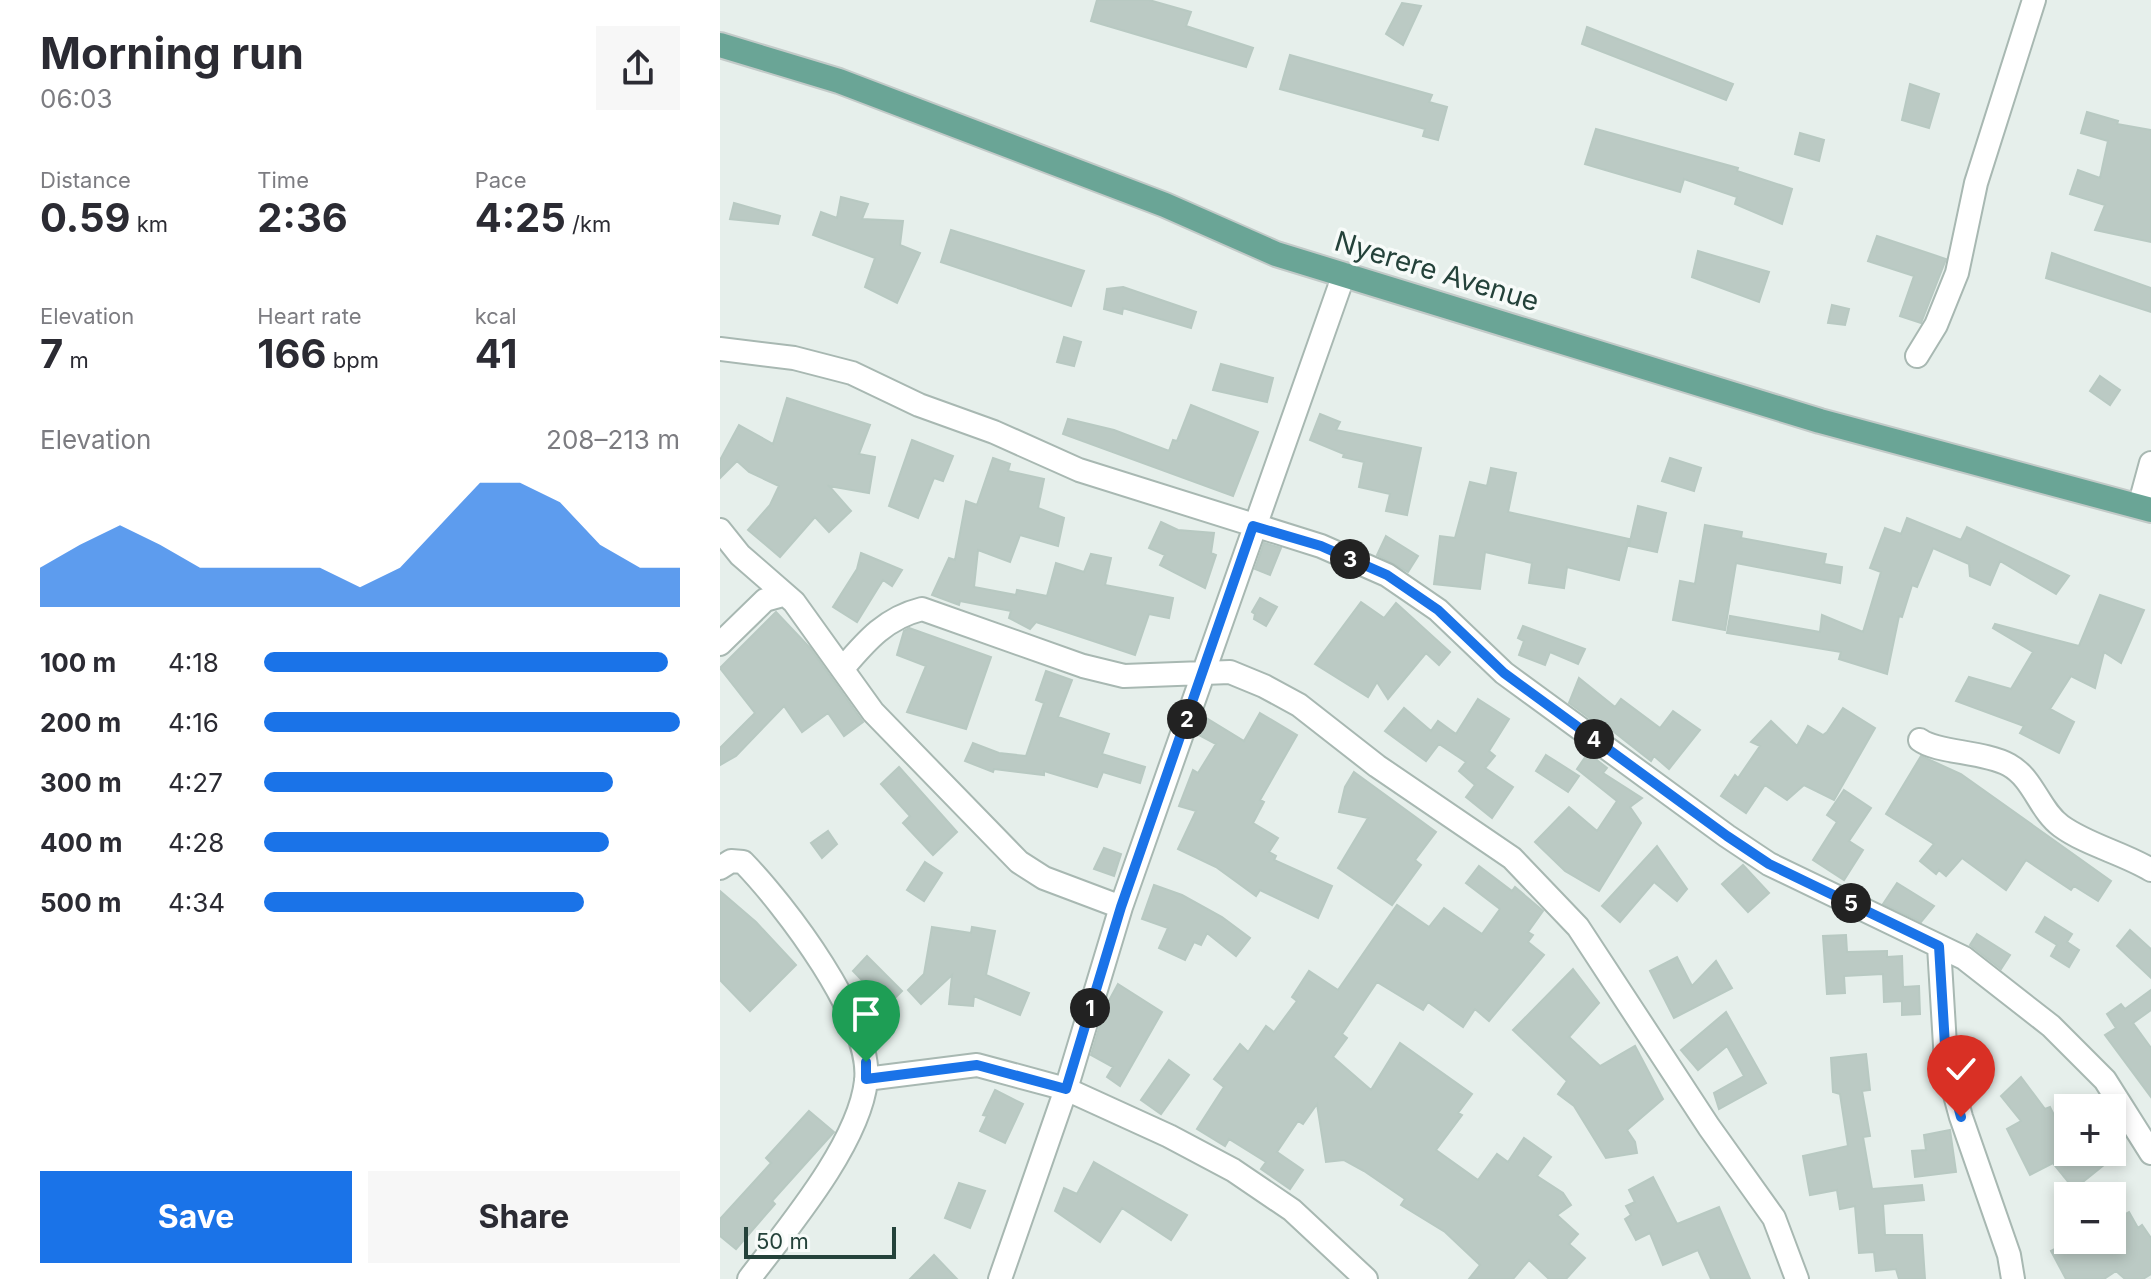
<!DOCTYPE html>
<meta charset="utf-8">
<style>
:root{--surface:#fff;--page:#f7f7f7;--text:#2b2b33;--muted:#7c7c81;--accent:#1a73e8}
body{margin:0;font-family:Inter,sans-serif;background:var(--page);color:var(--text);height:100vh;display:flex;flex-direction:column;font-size:30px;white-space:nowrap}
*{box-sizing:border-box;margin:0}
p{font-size:26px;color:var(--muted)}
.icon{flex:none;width:44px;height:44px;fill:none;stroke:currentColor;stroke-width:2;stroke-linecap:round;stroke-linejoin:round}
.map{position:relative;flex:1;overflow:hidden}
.details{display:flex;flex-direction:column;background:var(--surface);width:720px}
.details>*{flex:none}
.buttons{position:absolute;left:1334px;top:1094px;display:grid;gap:16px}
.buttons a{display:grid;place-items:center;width:72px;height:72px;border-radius:0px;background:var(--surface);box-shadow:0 4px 12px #0003;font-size:40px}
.scale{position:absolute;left:24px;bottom:20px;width:152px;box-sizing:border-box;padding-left:8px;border:4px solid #24423a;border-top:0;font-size:22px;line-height:28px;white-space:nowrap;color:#24423a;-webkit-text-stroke:6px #f7fbf9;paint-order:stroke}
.pin{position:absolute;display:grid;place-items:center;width:68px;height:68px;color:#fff;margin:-82px -34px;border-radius:50% 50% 50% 0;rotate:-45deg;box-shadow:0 0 8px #0007}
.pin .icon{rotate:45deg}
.km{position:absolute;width:40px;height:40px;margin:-20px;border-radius:50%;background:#222;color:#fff;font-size:22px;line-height:40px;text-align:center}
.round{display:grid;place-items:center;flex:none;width:84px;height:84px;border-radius:0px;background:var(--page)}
.head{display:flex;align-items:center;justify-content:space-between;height:136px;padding:0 40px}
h1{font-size:44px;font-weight:700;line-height:60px}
.stats{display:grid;grid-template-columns:repeat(3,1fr);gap:12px;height:136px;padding:8px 40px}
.stats div{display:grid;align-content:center}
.stats b{font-size:40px;font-weight:700}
.stats small{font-size:22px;font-weight:400}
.stats p{font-size:22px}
.chart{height:224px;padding:16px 40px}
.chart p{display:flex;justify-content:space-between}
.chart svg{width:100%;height:144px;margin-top:8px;fill:var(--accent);opacity:.7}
.cta{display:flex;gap:16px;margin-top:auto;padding:16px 40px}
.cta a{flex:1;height:92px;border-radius:0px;background:var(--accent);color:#fff;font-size:32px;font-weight:700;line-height:92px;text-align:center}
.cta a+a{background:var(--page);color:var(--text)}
ul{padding:0 40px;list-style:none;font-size:26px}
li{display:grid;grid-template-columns:128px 96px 1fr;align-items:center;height:60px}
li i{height:20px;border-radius:10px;background:var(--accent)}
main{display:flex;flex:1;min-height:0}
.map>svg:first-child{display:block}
.building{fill:#bbcac4;stroke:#b8c9c2;stroke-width:2}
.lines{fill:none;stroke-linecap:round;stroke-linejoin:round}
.street-casing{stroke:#a8b8b2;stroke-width:26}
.primary-casing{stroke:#c2cac8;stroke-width:28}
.street{stroke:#fff;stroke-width:22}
.primary{stroke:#6aa596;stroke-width:24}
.route-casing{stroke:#fff;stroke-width:16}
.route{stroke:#1a73e8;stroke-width:10}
.labels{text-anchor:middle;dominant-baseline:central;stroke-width:7;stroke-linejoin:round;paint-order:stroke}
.street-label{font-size:28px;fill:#24423a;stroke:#f7fbf9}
</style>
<main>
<section class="details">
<div class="head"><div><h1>Morning run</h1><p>06:03</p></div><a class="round"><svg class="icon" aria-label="share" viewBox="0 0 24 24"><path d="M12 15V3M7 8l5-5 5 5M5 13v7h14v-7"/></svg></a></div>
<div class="stats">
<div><p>Distance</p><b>0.59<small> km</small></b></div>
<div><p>Time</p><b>2:36</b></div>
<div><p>Pace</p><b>4:25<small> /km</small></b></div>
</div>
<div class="stats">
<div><p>Elevation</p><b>7<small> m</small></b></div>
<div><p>Heart rate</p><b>166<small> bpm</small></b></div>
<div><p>kcal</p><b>41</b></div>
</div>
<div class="chart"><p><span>Elevation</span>208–213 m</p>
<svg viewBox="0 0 160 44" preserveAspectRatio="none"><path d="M0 44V32L10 25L20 19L30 25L40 32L50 32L60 32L70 32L80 38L90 32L100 19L110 6L120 6L130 12L140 25L150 32L160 32V44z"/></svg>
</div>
<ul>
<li><b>100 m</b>4:18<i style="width:97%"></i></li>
<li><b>200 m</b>4:16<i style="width:100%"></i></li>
<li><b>300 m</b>4:27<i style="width:84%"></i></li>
<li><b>400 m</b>4:28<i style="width:83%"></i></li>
<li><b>500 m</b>4:34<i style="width:77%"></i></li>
</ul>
<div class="cta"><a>Save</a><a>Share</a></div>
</section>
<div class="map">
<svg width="1431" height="1279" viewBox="0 0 1431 1279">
<rect width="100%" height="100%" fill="#e6efeb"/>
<!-- building -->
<path class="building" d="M377 0H429L471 12 466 26 533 48 526 67 371 21Z
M682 3 701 6 683 45 666 34Z
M867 27 1013 84 1006 100 862 44Z
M570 55 712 95 709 102 727 107 718 140 703 136 705 129 560 89Z
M1190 84 1219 94 1209 128 1182 120Z
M1367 112 1398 121 1397 124 1431 130V242L1375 230 1385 205 1350 194 1358 170 1380 178 1388 141 1361 133Z
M876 129 1018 168 1017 171 1072 189 1062 224 1015 204 1017 197 964 179 960 192 865 164Z
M1080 133 1104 140 1099 161 1075 154Z
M121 197 148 204 142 219 183 221 180 245 200 253 177 303 145 287 155 258 93 235 101 212 117 218Z
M14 203 60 216 58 224 10 219Z
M231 230 364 271 351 306 221 262Z
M1157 236 1226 259 1201 323 1180 316 1194 276 1148 261Z
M978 251 1049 272 1039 302 972 277Z
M1332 253 1431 288V312L1326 278Z
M403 287 476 312 471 328 403 308 402 314 384 309 387 289Z
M1112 305 1129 309 1125 325 1108 323Z
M344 337 361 342 354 366 337 362Z
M501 364 553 378 547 402 493 390Z
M1380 376 1400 390 1390 405 1370 391Z
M67 398 150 425 139 454 155 457 149 493 109 486 131 511 109 532 95 517 60 557 28 530 50 505 59 486 29 472 17 461 0 478V460L19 425 53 444Z
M471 405 538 432 513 496 343 434 348 419 394 430 449 451 453 440 457 441Z
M600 414 620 422 616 430 701 448 687 515 666 511 670 494 639 487 644 462 623 457 624 454 590 440Z
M192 440 233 456 223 481 214 478 198 518 169 506Z
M273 458 290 464 288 471 324 479 318 508 344 518 338 546 300 535 290 562 258 550 254 587 296 595 297 590 327 596 336 563 364 572 371 554 391 558 385 585 453 598 449 618 429 614 415 655 316 622 310 629 289 618 291 611 240 601 239 605 212 595 229 558 235 560 246 501 257 505Z
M950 458 981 468 974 491 942 481Z
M771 468 796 473 788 512 909 539 899 580 847 567 844 588 809 583 812 563 765 552 760 589 714 584 720 536 735 538 750 482 767 486Z
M918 506 946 513 937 552 909 546Z
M1187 518 1241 540 1247 527 1349 576 1336 594 1280 561 1270 585 1250 576 1249 564 1213 548 1197 587 1192 585 1182 617 1179 616 1167 674 1119 659 1121 652 1007 633 1010 616 1100 632 1102 615 1143 632 1161 572 1150 568 1165 528 1181 534Z
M441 522 458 530 494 533 491 553 496 555 485 588 440 565 445 555 429 548Z
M985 525 1022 532 1021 538 1106 554 1104 564 1122 567 1120 583 1016 563 1005 630 953 620 960 581 975 584Z
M666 536 698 556 688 572 657 555Z
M544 543 561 548 550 575 535 569Z
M141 553 182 570 172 586 163 580 137 622 113 607 137 569Z
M1380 595 1424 610 1401 663 1384 652 1375 688 1351 676 1330 709 1354 722 1339 753 1300 733 1304 726 1236 701 1249 677 1291 689 1313 652 1273 628 1275 624 1359 646Z
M540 598 557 607 546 626 534 619 535 614 532 612Z
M641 602 664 618 676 603 730 652 719 665 706 653 668 699 657 682 648 697 595 664Z
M56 612 90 648 143 722 124 736 108 713 82 732 64 706 16 756 0 765V748L35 713 0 668Z
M803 626 865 649 858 664 830 652 825 665 799 655 804 641 798 638Z
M189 628 271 657 246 729 187 712 206 666 177 655 184 631Z
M326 671 352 680 338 717 389 734 382 754 425 767 420 783 383 772 377 787 324 771V775L274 769 273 772 245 761 253 743 279 753 306 756 324 703 316 700Z
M859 678 895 707 901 699 940 728 953 711 980 730 949 769 934 756 931 761 880 721 878 724 849 703Z
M758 699 789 719 769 751 775 756 765 768 793 787 772 818 746 797 755 785 739 771 746 762 719 744 706 761 665 731 684 708 711 731 718 721 736 734Z
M1123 708 1155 728 1114 800 1084 785 1067 800 1045 785 1026 813 1001 796 1015 775 1018 778 1040 746 1031 742 1051 721 1077 746 1088 726 1103 735 1107 732Z
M540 713 577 735 540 800 544 802 533 823 558 838 549 852 556 856 554 860 612 886 598 918 540 890 536 896 496 867 458 849 476 811 459 806 473 770 478 773 496 744 477 734 483 716 524 741Z
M868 753 887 768 883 773 922 798 910 807 921 823 879 891 845 871 815 842 849 807 877 831 897 801 857 769Z
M826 755 859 776 848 792 816 771Z
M1201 756 1241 774 1391 881 1378 901 1354 886 1351 890 1306 860 1286 890 1242 858 1226 876 1219 870 1216 874 1200 861 1214 844 1166 814Z
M179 767 237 832 213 855 183 823 190 816 161 784Z
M634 772 716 832 695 860 701 865 672 905 618 868 648 818 619 812 625 787Z
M1124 790 1151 808 1129 841 1143 850 1124 880 1093 860 1117 822 1107 815Z
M108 831 117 844 102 858 91 843Z
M937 846 967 889 957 901 934 882 900 922 882 906Z
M384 848 401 854 394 876 374 869Z
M205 862 222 873 204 901 187 890Z
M1023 865 1049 893 1028 912 1002 884Z
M759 866 792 891 795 887 823 911 808 932 813 935 808 942 824 955 769 1021 755 1009 743 1027 708 1002 703 1010 657 982 622 1034 627 1038 613 1057 651 1090 680 1043 752 1094 738 1113 742 1115 716 1150 758 1180 777 1154 788 1162 804 1138 831 1157 817 1176 843 1193 851 1205 837 1215 858 1234 849 1244 865 1258 846 1279H829L809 1260 793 1279H749L760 1265 725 1232 681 1205 685 1199 644 1171 624 1160 606 1162 597 1104 583 1124 578 1121 557 1152 583 1170 570 1189 541 1169 546 1162 509 1139 505 1146 477 1129 504 1087 494 1079 520 1044 528 1052 546 1026 554 1032 577 1001 572 997 589 971 618 990 677 905 709 927 724 908 762 934 780 909 746 883Z
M1177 883 1214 906 1201 922 1163 904Z
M434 885 462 895 502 917 530 938 516 956 487 933 481 945 474 942 465 960 439 948 448 928 422 919Z
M0 891 36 922 76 965 30 1011 0 980Z
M1325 917 1352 934 1347 942 1359 950 1349 967 1331 956 1337 945 1316 932Z
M212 927 251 933 252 927 275 931 266 975 309 993 300 1015 254 996 253 1006 229 1004 232 975 201 1004 188 990 204 974Z
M1410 930 1431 949V978L1397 946Z
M1257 934 1290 955 1281 969 1250 945Z
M1126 935 1127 952 1167 951V957L1182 956 1183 987 1199 986 1200 1014 1182 1015V1001L1164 1002 1163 974 1124 976 1125 993 1107 994 1103 936Z
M147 956 182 991 167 1006 133 971Z
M957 957 972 986 996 961 1012 988 954 1018 930 971Z
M853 969 879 1003 849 1037 880 1066 915 1046 943 1099 907 1130 915 1142 917 1153 886 1158 854 1106 838 1094 847 1081 793 1030Z
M398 984 442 1012 400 1086 387 1077 393 1067 371 1055 385 1008Z
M1431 990V1010L1413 1023 1431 1048V1097L1385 1035 1396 1028 1387 1014 1401 1004 1405 1009Z
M1006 1012 1046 1083 999 1109 994 1093 1024 1076 1007 1046 978 1070 961 1050Z
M1146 1054 1150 1090 1142 1091 1150 1136 1143 1137 1152 1189 1202 1185 1204 1200 1163 1204 1165 1235H1202L1205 1279H1179L1176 1269 1156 1271 1154 1252 1139 1253 1135 1206 1120 1209 1117 1190 1090 1195 1083 1156 1128 1146 1120 1094 1113 1092 1111 1058Z
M449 1060 469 1075 441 1114 421 1100Z
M1301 1077 1325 1109 1330 1107 1337 1121 1348 1111V1152H1400L1354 1189 1333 1163 1310 1175 1287 1129 1301 1121 1281 1096Z
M275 1090 303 1104 285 1143 260 1131 267 1116 263 1115Z
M89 1111 114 1132 52 1201 55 1204 16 1249 0 1236V1219L51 1163 46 1158Z
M1230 1130 1236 1172 1195 1177 1192 1151 1206 1150 1204 1135Z
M374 1162 467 1215 451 1240 402 1208 380 1242 335 1211 344 1188 357 1194Z
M933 1177 957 1224 999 1207 1030 1279H991L978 1250 943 1265 930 1233 916 1240 905 1219 911 1215 906 1206 915 1202 909 1190Z
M239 1183 265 1191 250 1228 225 1218Z
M1409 1212 1418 1228 1422 1225 1431 1238V1274L1423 1279H1405L1396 1271 1384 1279H1346L1331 1251 1352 1240H1392V1221Z
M214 1255 237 1279H190Z"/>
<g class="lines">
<defs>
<path id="street" d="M0 349 74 358 132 373 199 405 274 432 359 470 601 546 667 575 718 610 784 673 1007 836 1049 864 1244 958 1331 1026 1385 1080 1431 1153
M1197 356 1216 325 1237 273 1256 183 1314 0
M1419 507 1431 463
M0 530 20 555 74 602 153 712 299 862 324 878 401 907
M0 644 45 600 63 595
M124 667C147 640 166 618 202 609L363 666 404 676 510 672 544 686 579 705 657 766 792 858 858 927 989 1127 1054 1218 1077 1279
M1200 740C1217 753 1264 751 1289 765 1314 779 1319 810 1341 826 1367 845 1403 853 1431 870
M0 868 11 861 23 862C64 904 153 1020 146 1081 139 1144 67 1229 29 1279
M1219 946 1226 1062 1241 1117 1289 1255 1293 1279
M146 1079 257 1065 346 1089 449 1136 513 1170 572 1210 646 1279
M280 1279 346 1089 401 907 624 274"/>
<path id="primary" d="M0 45 119 81 445 205 556 254 1100 421 1431 510"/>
</defs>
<!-- street casing -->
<use href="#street" class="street-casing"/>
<!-- primary casing -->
<use href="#primary" class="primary-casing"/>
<!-- street -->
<use href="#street" class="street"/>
<!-- primary -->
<use href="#primary" class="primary"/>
</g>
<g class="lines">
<defs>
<path id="route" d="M146 1062V1079L257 1065 346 1089 401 907 533 526 601 546 667 575 718 610 784 673 1007 836 1049 864 1219 946 1226 1062 1241 1117"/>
</defs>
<!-- route casing -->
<use href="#route" class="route-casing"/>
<!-- route -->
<use href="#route" class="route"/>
</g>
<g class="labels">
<!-- street labels -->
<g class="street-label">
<text transform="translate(717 271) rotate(17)">Nyerere Avenue</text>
</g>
</g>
</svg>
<div class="buttons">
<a>+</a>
<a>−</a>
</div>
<div class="scale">50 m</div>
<div class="pin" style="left:146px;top:1062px;background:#1e9e55"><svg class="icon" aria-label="arrive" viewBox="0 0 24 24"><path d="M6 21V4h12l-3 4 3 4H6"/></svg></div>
<div class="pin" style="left:1241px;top:1117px;background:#d93025"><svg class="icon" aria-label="check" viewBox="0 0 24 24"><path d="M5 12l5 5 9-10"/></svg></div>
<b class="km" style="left:370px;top:1008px">1</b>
<b class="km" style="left:467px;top:719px">2</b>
<b class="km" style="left:630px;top:559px">3</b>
<b class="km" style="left:874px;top:739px">4</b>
<b class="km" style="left:1131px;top:903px">5</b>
</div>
</main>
